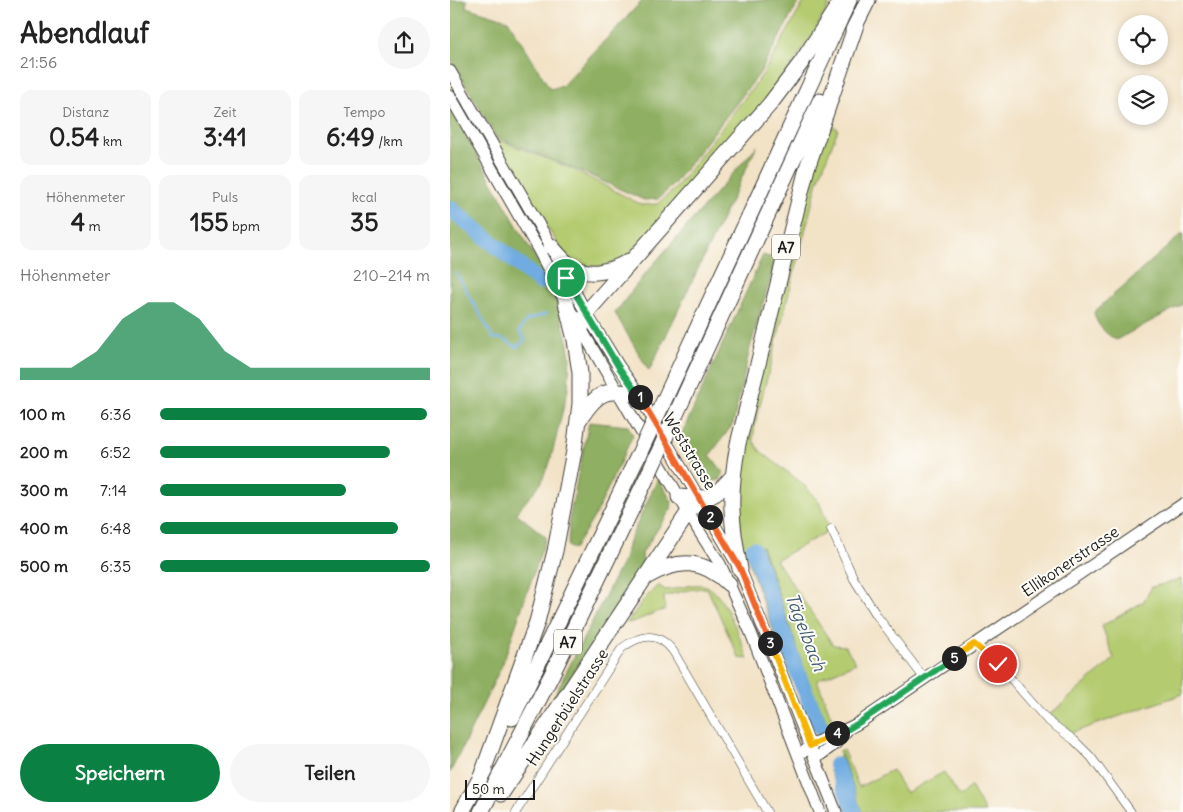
<!DOCTYPE html>
<html lang="de">
<meta charset="utf-8">
<style>
:root{--surface:#fff;--page:#f6f6f6;--text:#222;--muted:#767676;--accent:#0b8043}
body{margin:0;font-family:Delius,sans-serif;background:var(--page);color:var(--text);height:100vh;display:flex;flex-direction:column;font-size:19px;white-space:nowrap}
*{box-sizing:border-box;margin:0}
p{font-size:16px;color:var(--muted)}
.icon{flex:none;width:28px;height:28px;fill:none;stroke:currentColor;stroke-width:2;stroke-linecap:round;stroke-linejoin:round}
.map{position:relative;flex:1;overflow:hidden}
.side{display:flex;flex-direction:column;background:var(--surface);width:450px}
.side>*{flex:none}
.fabs{position:absolute;left:668px;top:15px;display:grid;gap:10px}
.fabs a{display:grid;place-items:center;width:50px;height:50px;border-radius:50%;background:var(--surface);box-shadow:0 2px 8px #0003;font-size:25px}
.scale{position:absolute;left:15px;bottom:12px;width:70px;box-sizing:border-box;padding-left:5px;border:2px solid #1c1c1c;border-top:0;font-size:14px;line-height:18px;white-space:nowrap;color:#1c1c1c;-webkit-text-stroke:4px #fdfcf7;paint-order:stroke}
.pin{position:absolute;display:grid;place-items:center;width:42px;height:42px;color:#fff;margin:-21px;border:2px solid #fff;border-radius:50%;box-shadow:0 1px 5px #0007}
.km{position:absolute;width:25px;height:25px;margin:-12px;border-radius:50%;background:#222;color:#fff;font-size:14px;line-height:25px;text-align:center}
.round{display:grid;place-items:center;flex:none;width:52px;height:52px;border-radius:26px;background:var(--page)}
.headline{display:flex;align-items:center;justify-content:space-between;height:85px;padding:0 20px}
h1{font-size:28px;font-weight:700;line-height:38px}
.metrics{display:grid;grid-template-columns:repeat(3,1fr);gap:8px;height:85px;padding:5px 20px}
.metrics div{display:grid;align-content:center;border-radius:12px;background:var(--page);text-align:center}
.metrics b{font-size:25px;font-weight:700}
.metrics small{font-size:14px;font-weight:400}
.metrics p{font-size:14px}
.chart{height:140px;padding:10px 20px}
.chart p{display:flex;justify-content:space-between}
.chart svg{width:100%;height:90px;margin-top:5px;fill:var(--accent);opacity:.7}
.primary-button{display:flex;gap:10px;margin-top:auto;padding:10px 20px}
.primary-button a{flex:1;height:58px;border-radius:30px;background:var(--accent);color:#fff;font-size:20px;font-weight:700;line-height:58px;text-align:center}
.primary-button a+a{background:var(--page);color:var(--text)}
ul{padding:0 20px;list-style:none;font-size:16px}
li{display:grid;grid-template-columns:80px 60px 1fr;align-items:center;height:38px}
li i{height:12px;border-radius:6px;background:var(--accent)}
main{display:flex;flex:1;min-height:0}
.map>svg:first-child{display:block}
.green{fill:#b4cb70;stroke:#687446}
.forest{fill:#8faf62;stroke:#56663f}
.lines{fill:none;stroke-linecap:round;stroke-linejoin:round}
.stream{stroke:#6face1;stroke-width:2.5}
.river{stroke:#6face1;stroke-width:16}
.street-casing{stroke:#3c3a36;stroke-width:9}
.secondary-casing{stroke:#3c3a36;stroke-width:13}
.highway-casing{stroke:#3c3a36;stroke-width:17}
.street{stroke:#fff;stroke-width:8}
.secondary{stroke:#fff;stroke-width:11}
.highway{stroke:#fff;stroke-width:15}
.highway-bridge-casing{stroke:#3c3a36;stroke-width:17;stroke-linecap:butt}
.highway-bridge{stroke:#fff;stroke-width:15}
.split-1-casing{stroke:#fff;stroke-width:10}
.split-2-casing{stroke:#fff;stroke-width:10}
.split-3-casing{stroke:#fff;stroke-width:10}
.split-4-casing{stroke:#fff;stroke-width:10}
.split-5-casing{stroke:#fff;stroke-width:10}
.split-6-casing{stroke:#fff;stroke-width:10}
.split-1{stroke:#22a559;stroke-width:6}
.split-2{stroke:#f0652b;stroke-width:6}
.split-3{stroke:#f0652b;stroke-width:6}
.split-4{stroke:#f5b400;stroke-width:6}
.split-5{stroke:#22a559;stroke-width:6}
.split-6{stroke:#f5b400;stroke-width:6}
.labels{text-anchor:middle;dominant-baseline:central;stroke-width:4;stroke-linejoin:round;paint-order:stroke}
.shield{fill:#fdfcf7;stroke:#605f5e;stroke-width:1}
.shield-label{font-size:15px;font-weight:bold;fill:#1c1c1c}
.street-label{font-size:16px;fill:#1c1c1c;stroke:#fdfcf7}
.water-label{font-size:18px;font-style:italic;fill:#415d75;stroke:#fdfcf7}
</style>
<main>
<section class="side">
<div class="headline"><div><h1>Abendlauf</h1><p>21:56</p></div><a class="round"><svg class="icon" aria-label="share" viewBox="0 0 24 24"><path d="M12 15V3M7 8l5-5 5 5M5 13v7h14v-7"/></svg></a></div>
<div class="metrics">
<div><p>Distanz</p><b>0.54<small> km</small></b></div>
<div><p>Zeit</p><b>3:41</b></div>
<div><p>Tempo</p><b>6:49<small> /km</small></b></div>
</div>
<div class="metrics">
<div><p>Höhenmeter</p><b>4<small> m</small></b></div>
<div><p>Puls</p><b>155<small> bpm</small></b></div>
<div><p>kcal</p><b>35</b></div>
</div>
<div class="chart"><p><span>Höhenmeter</span>210–214 m</p>
<svg viewBox="0 0 160 44" preserveAspectRatio="none"><path d="M0 44V38L10 38L20 38L30 30L40 14L50 6L60 6L70 14L80 30L90 38L100 38L110 38L120 38L130 38L140 38L150 38L160 38V44z"/></svg>
</div>
<ul>
<li><b>100 m</b>6:36<i style="width:99%"></i></li>
<li><b>200 m</b>6:52<i style="width:85%"></i></li>
<li><b>300 m</b>7:14<i style="width:69%"></i></li>
<li><b>400 m</b>6:48<i style="width:88%"></i></li>
<li><b>500 m</b>6:35<i style="width:100%"></i></li>
</ul>
<div class="primary-button"><a>Speichern</a><a>Teilen</a></div>
</section>
<div class="map">
<svg width="733" height="812" viewBox="0 0 733 812">
<rect width="100%" height="100%" fill="#fdfcf7"/>
<filter id="ink" filterUnits="userSpaceOnUse"><feTurbulence type="fractalNoise" baseFrequency=".02" numOctaves="2"/><feDisplacementMap in="SourceGraphic" scale="10" xChannelSelector="R" yChannelSelector="G"/><feConvolveMatrix kernelMatrix="1 2 1 2 8 2 1 2 1" color-interpolation-filters="sRGB"/></filter>
<filter id="wash" filterUnits="userSpaceOnUse"><feTurbulence type="fractalNoise" baseFrequency=".0096" numOctaves="4" result="noise"/><feDisplacementMap in="SourceGraphic" scale="20" xChannelSelector="R" yChannelSelector="G"/><feGaussianBlur stdDeviation="1.12" result="paint"/><feColorMatrix in="noise" values="0 0 0 0 0 0 0 0 0 0 0 0 0 0 0 0 0 1.4 0 .05"/><feComposite in="paint" operator="in"/></filter>
<g filter="url(#wash)">
<rect width="100%" height="100%" fill="#f2e2c6"/>
<!-- green -->
<path class="green" d="M355 0H382L364 32 328 86 178 256C152 269 142 271 116 258L44 138 122 169 192 205 207 204 225 189 313 74Z
M378 123 388 129 368 181 305 424 303 440 310 451 353 484 369 502 380 530 326 560 383 645 395 646 406 663 367 680 384 724 378 725 358 680 312 546 293 554 287 519 292 449 362 172Z
M732 579 733 585V694L621 733 598 716 664 659 652 626 693 602 702 587Z
M208 585 215 590C227 590 241 583 253 585 273 588 291 641 298 659L289 658 257 588C242 588 228 593 214 596L215 610C201 612 191 621 177 623L191 603Z
M393 750 409 787 442 770 456 793 494 772 510 797 521 786 535 812H411L389 751Z"/>
<!-- forest -->
<path class="forest" d="M0 0H17L16 7 58 20 100 89 112 86 193 0H344L348 3 310 73 223 185 208 199 194 200 130 171 46 137 0 58Z
M0 108 95 275 106 300 117 340 120 357 118 389 100 462 94 475 92 482 66 513 96 537 53 663 0 773Z
M307 146 199 371 165 313 194 275Z
M733 233V304L666 340C655 333 646 325 644 312Z
M313 255 326 259 300 348 283 424 260 455 274 473 270 480 256 482 242 465 244 462 238 458 229 440Z
M139 422 178 426 183 435 146 514 124 549 118 547 119 520Z
M208 478 222 502 221 509 192 553 193 566 101 706H99L174 559 179 542Z
M312 547 358 680 377 725 367 727C338 673 315 611 296 553Z
M391 754 412 812H397L380 771V765Z"/>
<g class="lines">
<!-- stream -->
<path class="stream" d="M6 273 44 339 51 338 67 347 75 340 69 331 77 320 96 314"/>
<!-- river -->
<path class="river" d="M0 208 90 282
M303 549 351 682 371 728
M386 765 404 812"/>
</g>
</g>
<g filter="url(#ink)">
<g class="lines">
<defs>
<path id="street" d="M381 529 404 579 427 616 474 678
M524 644 548 664 597 720 624 740 641 757 681 812
M66 812 172 648C191 634 208 631 223 651L317 812"/>
<path id="secondary" d="M0 71 101 246 136 313 168 365 189 395 290 569 386 812
M0 96 88 249 116 303 249 531 270 564 301 633 370 812
M355 751C369 737 393 733 410 722L733 504
M365 759 386 743 397 730"/>
<path id="highway" d="M403 30 418 0
M101 246C106 252 112 259 118 264 136 278 161 272 179 261
M131 329 136 313 320 104 351 63 387 7
M211 407 399 0
M129 420C149 391 154 388 189 395
M221 425 370 101
M229 497C260 500 262 500 283 476
M290 569C280 521 279 492 288 444L357 168 407 22
M198 576C229 558 253 559 279 584
M62 718 189 454
M31 777 87 622 105 551 124 451 130 404V373L125 340 116 303
M51 794 238 513 250 499
M12 812 35 769
M31 812 102 674 200 471"/>
</defs>
<!-- street casing -->
<use href="#street" class="street-casing"/>
<!-- secondary casing -->
<use href="#secondary" class="secondary-casing"/>
<!-- highway casing -->
<use href="#highway" class="highway-casing"/>
<!-- street -->
<use href="#street" class="street"/>
<!-- secondary -->
<use href="#secondary" class="secondary"/>
<!-- highway -->
<use href="#highway" class="highway"/>
<defs>
<path id="highway-bridge" d="M189 454 211 407
M200 471 221 425"/>
</defs>
<!-- highway-bridge casing -->
<use href="#highway-bridge" class="highway-bridge-casing"/>
<!-- highway-bridge -->
<use href="#highway-bridge" class="highway-bridge"/>
</g>
</g>
<g class="lines" filter="url(#ink)">
<defs>
<path id="split-1" d="M116 278 168 366 190 397"/>
<path id="split-2" d="M190 397 260 517"/>
<path id="split-3" d="M260 517 290 568 320 643"/>
<path id="split-4" d="M320 643 360 746 387 733"/>
<path id="split-5" d="M387 733 397 730 410 722 504 658"/>
<path id="split-6" d="M504 658 524 644 548 664"/>
</defs>
<!-- split-1 casing -->
<use href="#split-1" class="split-1-casing"/>
<!-- split-2 casing -->
<use href="#split-2" class="split-2-casing"/>
<!-- split-3 casing -->
<use href="#split-3" class="split-3-casing"/>
<!-- split-4 casing -->
<use href="#split-4" class="split-4-casing"/>
<!-- split-5 casing -->
<use href="#split-5" class="split-5-casing"/>
<!-- split-6 casing -->
<use href="#split-6" class="split-6-casing"/>
<!-- split-1 -->
<use href="#split-1" class="split-1"/>
<!-- split-2 -->
<use href="#split-2" class="split-2"/>
<!-- split-3 -->
<use href="#split-3" class="split-3"/>
<!-- split-4 -->
<use href="#split-4" class="split-4"/>
<!-- split-5 -->
<use href="#split-5" class="split-5"/>
<!-- split-6 -->
<use href="#split-6" class="split-6"/>
</g>
<g class="labels">
<!-- shield labels -->
<g class="shield">
<rect x="322" y="234.5" width="28" height="25" rx="4"/>
<rect x="104" y="629.5" width="28" height="25" rx="4"/>
</g>
<g class="shield-label">
<text x="336" y="247">A7</text>
<text x="118" y="642">A7</text>
</g>
<!-- street labels -->
<g class="street-label">
<text transform="translate(240 451) rotate(59)">Weststrasse</text>
<text transform="translate(620 561) rotate(-34)">Ellikonerstrasse</text>
<text transform="translate(117 707) rotate(-57)">Hungerbüelstrasse</text>
</g>
<!-- water labels -->
<g class="water-label">
<text transform="translate(356 632) rotate(69)">Tägelbach</text>
</g>
</g>
</svg>
<div class="fabs">
<a><svg class="icon" aria-label="locate" viewBox="0 0 24 24"><circle cx="12" cy="12" r="6"/><path d="M12 2v4M12 18v4M2 12h4M18 12h4"/></svg></a>
<a><svg class="icon" aria-label="layers" viewBox="0 0 24 24"><path d="M12 4l9 5-9 5-9-5zM3 14l9 5 9-5"/></svg></a>
</div>
<div class="scale">50 m</div>
<div class="pin" style="left:116px;top:278px;background:#1e9e55"><svg class="icon" aria-label="arrive" viewBox="0 0 24 24"><path d="M6 21V4h12l-3 4 3 4H6"/></svg></div>
<div class="pin" style="left:548px;top:664px;background:#d93025"><svg class="icon" aria-label="check" viewBox="0 0 24 24"><path d="M5 12l5 5 9-10"/></svg></div>
<b class="km" style="left:190px;top:397px">1</b>
<b class="km" style="left:260px;top:517px">2</b>
<b class="km" style="left:320px;top:643px">3</b>
<b class="km" style="left:387px;top:733px">4</b>
<b class="km" style="left:504px;top:658px">5</b>
</div>
</main>
